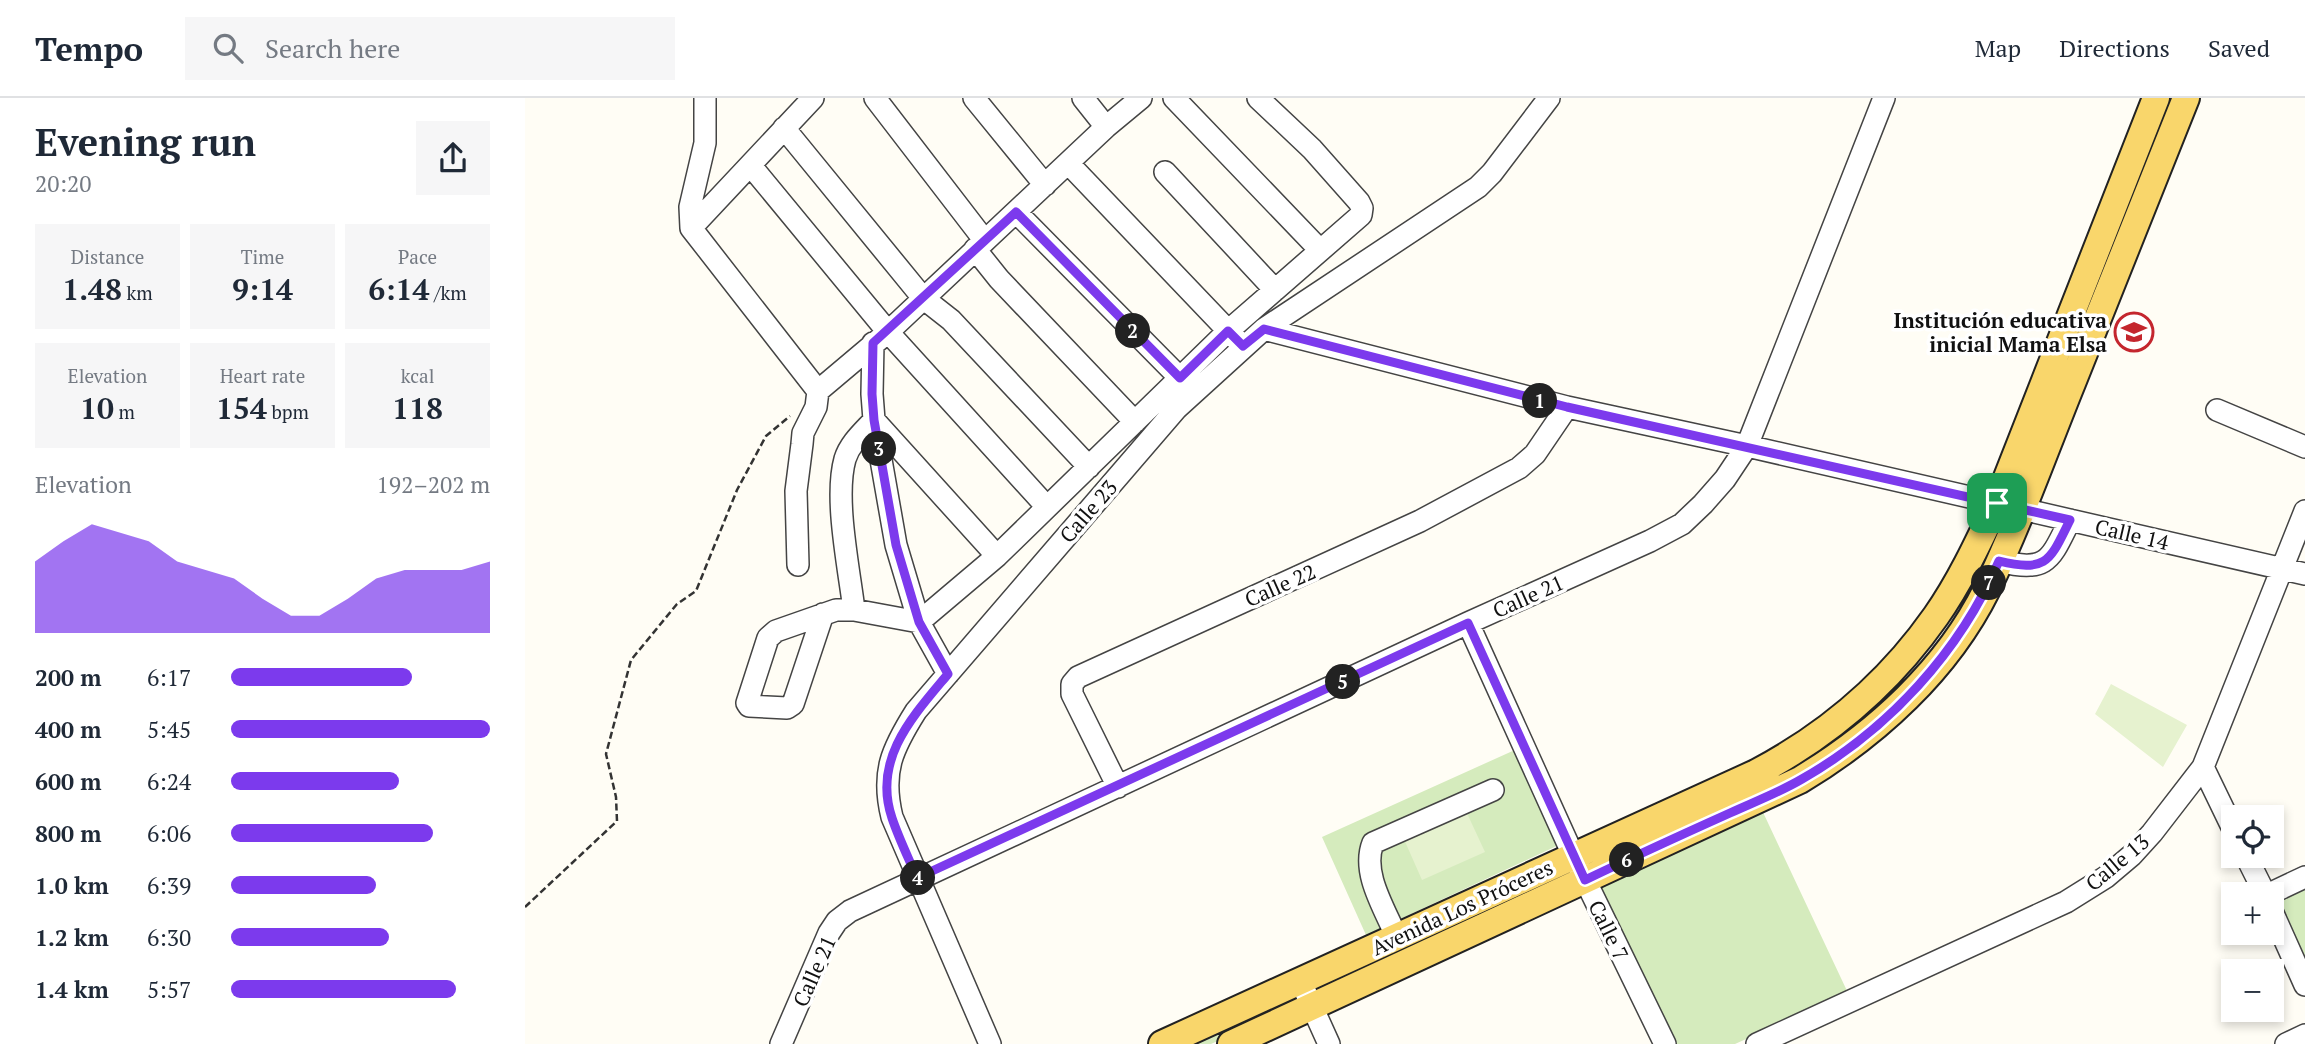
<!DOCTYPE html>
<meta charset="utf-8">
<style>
:root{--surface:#fff;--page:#f6f6f7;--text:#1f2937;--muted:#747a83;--line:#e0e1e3;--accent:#7c3aed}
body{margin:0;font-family:"PT Serif",serif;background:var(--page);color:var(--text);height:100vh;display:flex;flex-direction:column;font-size:26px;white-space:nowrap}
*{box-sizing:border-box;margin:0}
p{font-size:23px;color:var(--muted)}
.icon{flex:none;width:38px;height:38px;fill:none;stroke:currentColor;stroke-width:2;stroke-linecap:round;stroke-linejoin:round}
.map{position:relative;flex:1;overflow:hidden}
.panel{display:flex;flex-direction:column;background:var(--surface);width:525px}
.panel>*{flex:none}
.fabs{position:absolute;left:1696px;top:707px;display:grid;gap:14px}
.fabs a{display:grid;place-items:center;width:63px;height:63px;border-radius:0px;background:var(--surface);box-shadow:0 4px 10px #0003;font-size:35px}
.pin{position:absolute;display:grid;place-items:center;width:60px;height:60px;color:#fff;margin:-30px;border-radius:14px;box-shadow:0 4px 10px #0006}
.km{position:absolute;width:35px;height:35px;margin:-18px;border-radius:50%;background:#222;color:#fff;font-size:19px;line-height:35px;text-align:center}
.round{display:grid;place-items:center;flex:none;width:74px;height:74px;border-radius:0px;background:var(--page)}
.headline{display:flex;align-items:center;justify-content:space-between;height:119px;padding:0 35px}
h1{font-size:38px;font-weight:700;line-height:52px}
.metrics{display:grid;grid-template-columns:repeat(3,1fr);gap:10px;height:119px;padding:7px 35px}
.metrics div{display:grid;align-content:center;border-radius:0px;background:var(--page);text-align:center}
.metrics b{font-size:30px;font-weight:700}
.metrics small{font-size:19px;font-weight:400}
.metrics p{font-size:19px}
.chart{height:196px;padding:14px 35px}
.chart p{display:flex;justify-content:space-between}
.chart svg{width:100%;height:126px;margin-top:7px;fill:var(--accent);opacity:.7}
ul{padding:0 35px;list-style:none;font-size:23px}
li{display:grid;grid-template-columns:112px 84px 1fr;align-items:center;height:52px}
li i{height:18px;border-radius:9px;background:var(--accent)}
header{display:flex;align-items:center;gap:42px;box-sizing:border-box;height:98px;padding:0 35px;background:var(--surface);border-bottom:2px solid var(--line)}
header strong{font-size:33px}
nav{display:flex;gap:38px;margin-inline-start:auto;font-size:24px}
.search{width:490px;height:63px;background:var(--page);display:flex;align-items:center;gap:18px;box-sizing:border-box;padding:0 24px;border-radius:0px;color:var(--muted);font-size:26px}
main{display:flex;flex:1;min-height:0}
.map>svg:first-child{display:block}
.green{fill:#d5ebbd}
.pitch{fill:#e6f2cf}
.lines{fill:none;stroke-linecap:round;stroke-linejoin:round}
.minor-casing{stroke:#444;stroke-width:24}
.major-casing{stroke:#222;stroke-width:30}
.path{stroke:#333;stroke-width:2.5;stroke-dasharray:7 3.5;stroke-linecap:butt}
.minor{stroke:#fff;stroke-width:21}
.major{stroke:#f9d66b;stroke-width:26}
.route-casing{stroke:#fff;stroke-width:14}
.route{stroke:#7c3aed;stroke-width:9}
.labels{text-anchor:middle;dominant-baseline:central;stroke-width:7;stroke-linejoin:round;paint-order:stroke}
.poi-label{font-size:21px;font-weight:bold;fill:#111;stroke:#fff;text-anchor:end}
.street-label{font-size:21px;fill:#111;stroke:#fff}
</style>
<header>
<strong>Tempo</strong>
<div class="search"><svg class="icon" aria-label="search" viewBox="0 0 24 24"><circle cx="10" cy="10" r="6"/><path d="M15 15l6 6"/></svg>Search here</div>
<nav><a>Map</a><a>Directions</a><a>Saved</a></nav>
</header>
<main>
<section class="panel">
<div class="headline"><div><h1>Evening run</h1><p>20:20</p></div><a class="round"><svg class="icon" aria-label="share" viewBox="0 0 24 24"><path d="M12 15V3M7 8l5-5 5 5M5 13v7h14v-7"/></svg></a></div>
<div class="metrics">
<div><p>Distance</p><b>1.48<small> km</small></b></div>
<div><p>Time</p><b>9:14</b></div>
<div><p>Pace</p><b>6:14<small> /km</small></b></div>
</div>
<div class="metrics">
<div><p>Elevation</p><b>10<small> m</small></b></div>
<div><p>Heart rate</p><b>154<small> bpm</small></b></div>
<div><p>kcal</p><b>118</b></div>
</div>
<div class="chart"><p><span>Elevation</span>192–202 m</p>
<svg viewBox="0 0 160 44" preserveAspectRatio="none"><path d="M0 44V19L10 12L20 6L30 9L40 12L50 19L60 22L70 25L80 32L90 38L100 38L110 32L120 25L130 22L140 22L150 22L160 19V44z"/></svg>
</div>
<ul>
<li><b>200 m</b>6:17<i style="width:70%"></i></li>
<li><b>400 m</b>5:45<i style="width:100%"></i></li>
<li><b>600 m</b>6:24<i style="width:65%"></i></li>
<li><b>800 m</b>6:06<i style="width:78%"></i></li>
<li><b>1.0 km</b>6:39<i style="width:56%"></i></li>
<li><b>1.2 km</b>6:30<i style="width:61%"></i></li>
<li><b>1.4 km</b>5:57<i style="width:87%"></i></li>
</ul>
</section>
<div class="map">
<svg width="1780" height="946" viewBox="0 0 1780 946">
<rect width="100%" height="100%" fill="#fffdf5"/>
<!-- green -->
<path class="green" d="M992 651 1036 746 841 837 797 739Z
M1236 710 1323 895 1210 946H1147L1069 784Z
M1780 789V860L1754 801Z
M772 898 774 903 771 908 686 946H654Z"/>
<!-- pitch -->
<path class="pitch" d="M1586 586 1662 627 1638 669 1570 616Z
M940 711 960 754 897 782 878 739Z"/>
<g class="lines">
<defs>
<path id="minor" d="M180 0V45L165 109 166 130 293 293
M350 0 460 143
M449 0 520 87
M558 0 581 29
M649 0 795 152
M259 30 398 200 426 222 564 369
M543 65 712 242
M226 68 363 234 522 409
M640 74 750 192
M491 114 655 280
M166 130 288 0
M450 151 474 181 610 324
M739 231 1042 309 1222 348 1780 476
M348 245 347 296 349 322 371 447 394 524 423 576
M1692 312 1780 349
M1474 463C1523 475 1525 462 1545 422
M273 467 271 393 277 346 278 335 291 309 293 293 363 234 581 29 616 0
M329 512C324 470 309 400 320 361 325 345 338 334 349 322L472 458
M298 516 268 606 262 610 224 608 222 605 243 540 251 533 311 512H329L394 524 472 458 703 233 836 117 837 110 834 104 787 51 733 0
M943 525 1048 757 1140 946
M1678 669 1708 731
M593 689 547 596V586L553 579 895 423 994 370 1010 356 1042 309
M1721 758 1740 796
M1744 796 1780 779
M1746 811 1780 887
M872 840C860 811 836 775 848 745L968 692
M776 884 804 946
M256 946 304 835 312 823 325 813 943 525 1125 443 1157 426 1178 406 1200 381 1222 348 1359 0
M465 946 367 719C356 674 367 651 391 613L652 310 739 231 953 89 967 75 1024 0
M1232 946 1541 804 1581 779 1607 757 1627 735 1678 669 1780 413
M1761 946 1780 937"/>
<path id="major" d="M637 946 1231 675C1303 637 1364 585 1411 518 1435 484 1454 443 1472 405L1631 0
M706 946 1275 682C1351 636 1422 572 1462 491 1494 425 1519 354 1547 285 1585 190 1623 95 1661 0"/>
</defs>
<!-- minor casing -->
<use href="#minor" class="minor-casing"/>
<!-- major casing -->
<use href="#major" class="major-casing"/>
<!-- path -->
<path class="path" d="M0 809 92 723 91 699 81 656 106 562 152 506 171 493 212 392 241 338 265 318"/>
<!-- minor -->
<use href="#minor" class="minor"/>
<!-- major -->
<use href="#major" class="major"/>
</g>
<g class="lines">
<defs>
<path id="route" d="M491 114 655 280 703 233 718 248 739 231 1042 309 1545 422C1525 462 1523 475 1474 463 1435 554 1363 632 1277 681 1255 694 1229 704 1205 715 1156 737 1108 759 1060 782L943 525 392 780C384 761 374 741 367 720 347 661 388 618 423 576L394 524 371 447 349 322 347 296 348 245Z"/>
</defs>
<!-- route casing -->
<use href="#route" class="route-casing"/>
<!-- route -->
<use href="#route" class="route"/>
</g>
<!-- icons -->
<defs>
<symbol id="school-ring" viewBox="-11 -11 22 22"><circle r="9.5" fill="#fff" stroke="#c4262e" stroke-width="1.5"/><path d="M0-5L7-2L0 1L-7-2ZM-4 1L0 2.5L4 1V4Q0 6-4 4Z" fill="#c4262e"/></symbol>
</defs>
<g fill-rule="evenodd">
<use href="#school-ring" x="1587" y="212" width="44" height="44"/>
</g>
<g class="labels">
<!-- poi labels -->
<g class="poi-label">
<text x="1582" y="222">Institución educativa<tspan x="1582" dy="24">inicial Mama Elsa</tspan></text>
</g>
<!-- street labels -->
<g class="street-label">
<text transform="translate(563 413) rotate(-49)">Calle 23</text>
<text transform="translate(1607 436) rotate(13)">Calle 14</text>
<text transform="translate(755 487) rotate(-24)">Calle 22</text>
<text transform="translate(1003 498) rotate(-24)">Calle 21</text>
<text transform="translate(1592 764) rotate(-40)">Calle 13</text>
<text transform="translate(937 809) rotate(-25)">Avenida Los Próceres</text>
<text transform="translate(1084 832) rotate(64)">Calle 7</text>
<text transform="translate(289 873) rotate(-66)">Calle 21</text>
</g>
</g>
</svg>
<div class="fabs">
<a><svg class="icon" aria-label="locate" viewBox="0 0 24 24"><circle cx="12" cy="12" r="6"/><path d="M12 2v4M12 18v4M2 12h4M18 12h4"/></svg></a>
<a>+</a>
<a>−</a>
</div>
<div class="pin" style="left:1472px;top:405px;background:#1e9e55"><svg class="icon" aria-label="arrive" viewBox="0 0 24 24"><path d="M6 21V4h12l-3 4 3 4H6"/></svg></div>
<b class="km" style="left:1015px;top:303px">1</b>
<b class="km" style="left:608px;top:233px">2</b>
<b class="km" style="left:354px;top:351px">3</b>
<b class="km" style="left:393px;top:780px">4</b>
<b class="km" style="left:818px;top:584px">5</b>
<b class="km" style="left:1102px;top:762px">6</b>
<b class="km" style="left:1464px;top:485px">7</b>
</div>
</main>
